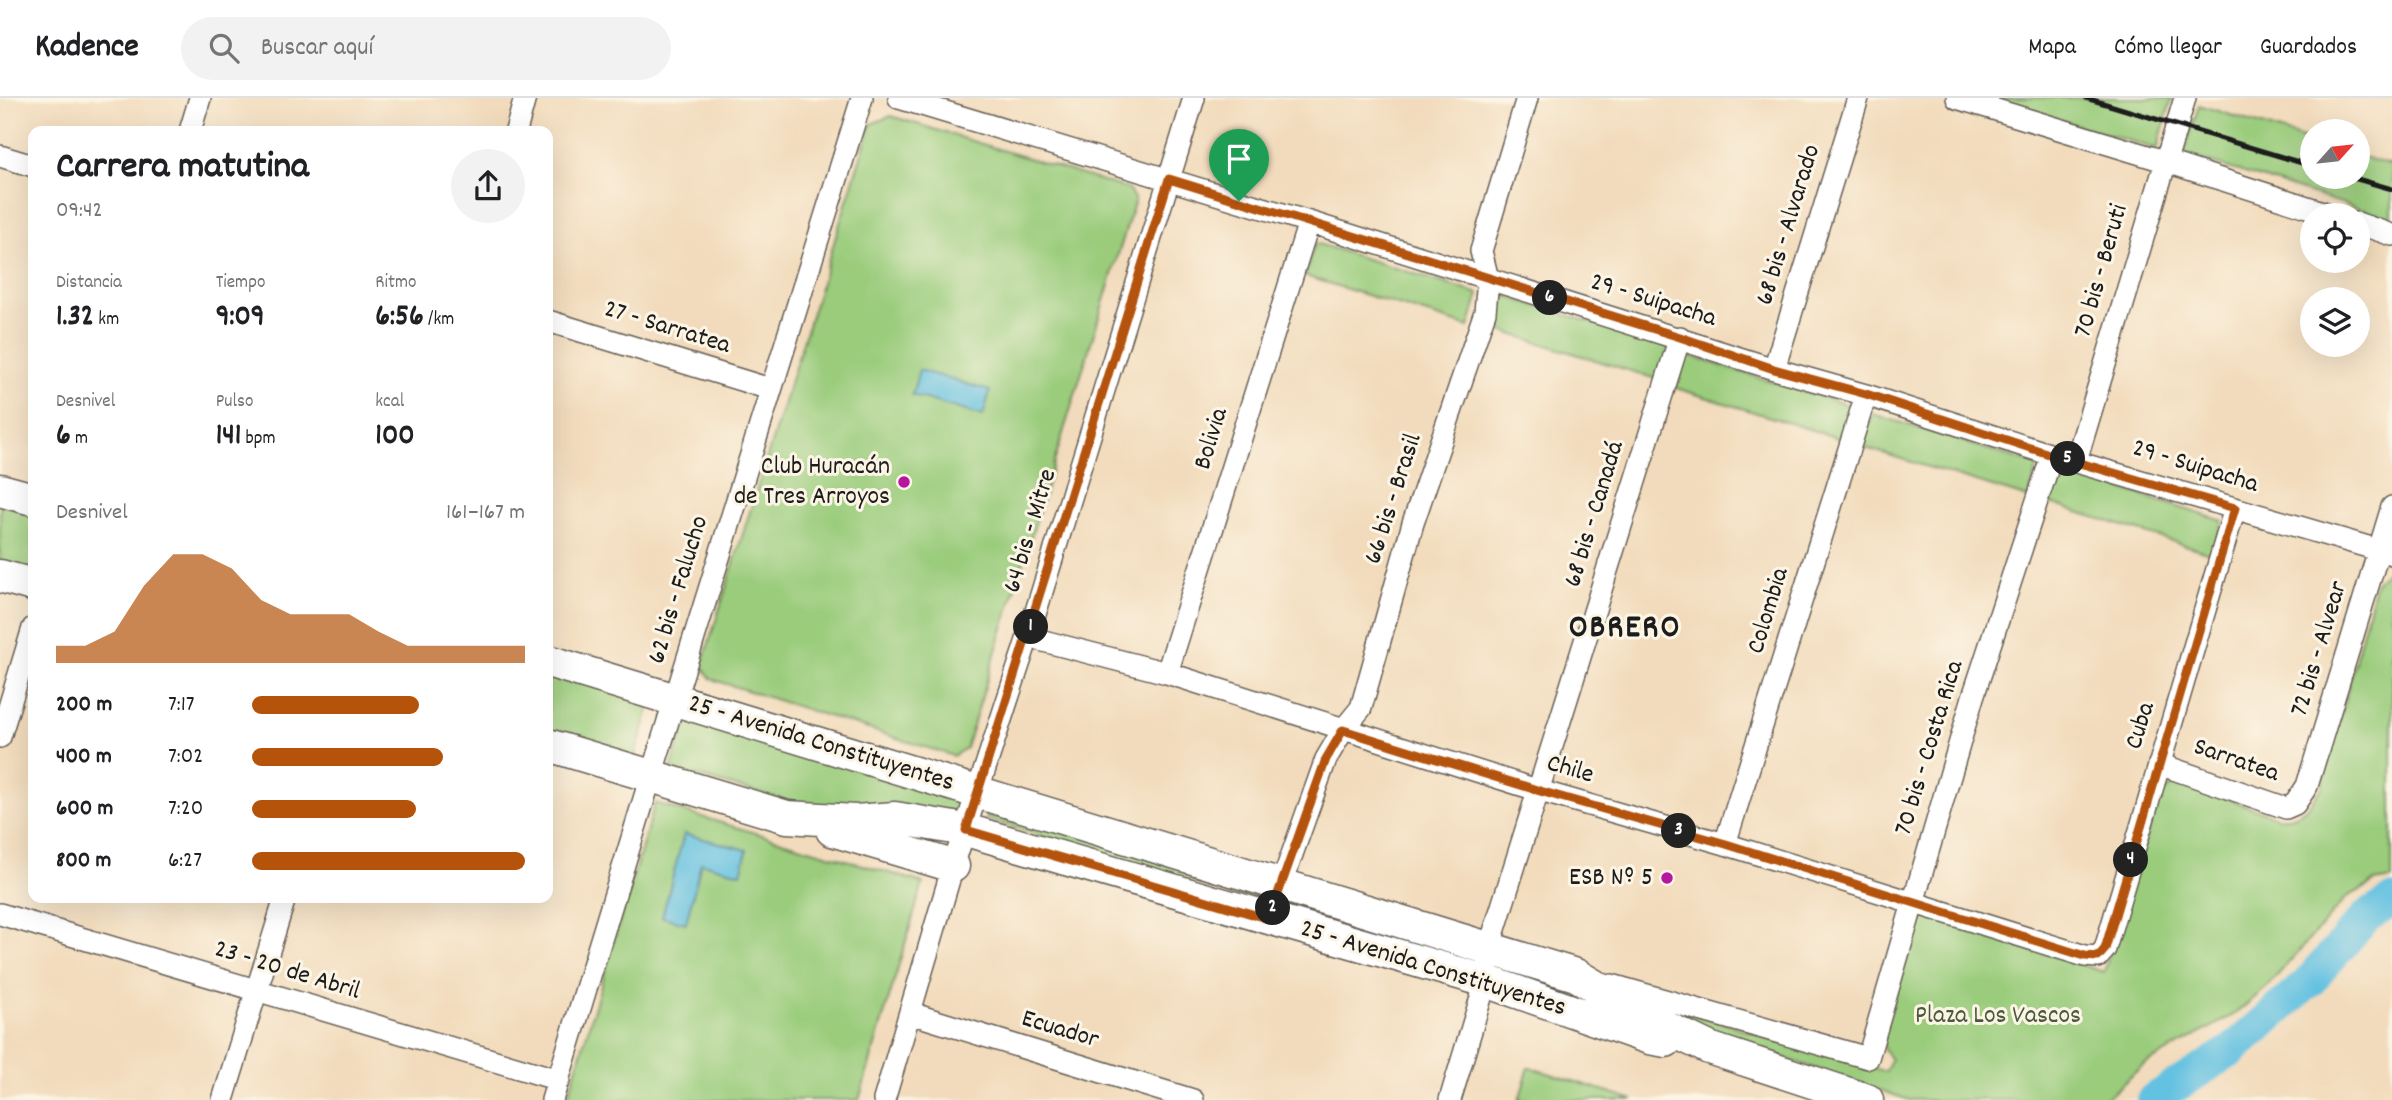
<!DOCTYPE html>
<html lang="es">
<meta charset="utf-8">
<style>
:root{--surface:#fff;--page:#f2f2f2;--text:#202124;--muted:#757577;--line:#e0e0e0;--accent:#b45309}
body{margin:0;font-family:Dekko,sans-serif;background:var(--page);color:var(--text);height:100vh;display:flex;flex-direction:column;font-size:26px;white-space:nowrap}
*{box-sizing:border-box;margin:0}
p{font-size:23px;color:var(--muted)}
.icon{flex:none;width:38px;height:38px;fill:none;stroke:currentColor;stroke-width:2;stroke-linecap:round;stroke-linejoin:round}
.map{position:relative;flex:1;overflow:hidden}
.sheet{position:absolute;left:28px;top:28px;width:525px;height:777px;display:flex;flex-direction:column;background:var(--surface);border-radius:14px;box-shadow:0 7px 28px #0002}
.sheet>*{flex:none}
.needle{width:46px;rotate:63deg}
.fabs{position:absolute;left:2300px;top:21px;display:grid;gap:14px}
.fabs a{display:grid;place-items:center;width:70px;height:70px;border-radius:50%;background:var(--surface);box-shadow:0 7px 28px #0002;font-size:35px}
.pin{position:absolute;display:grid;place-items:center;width:60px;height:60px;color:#fff;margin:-72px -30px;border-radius:50% 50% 50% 0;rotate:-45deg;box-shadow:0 0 7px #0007}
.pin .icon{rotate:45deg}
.km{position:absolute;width:35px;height:35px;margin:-18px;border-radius:50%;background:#222;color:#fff;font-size:19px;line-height:35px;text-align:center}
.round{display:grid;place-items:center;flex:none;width:74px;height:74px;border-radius:37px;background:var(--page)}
.summary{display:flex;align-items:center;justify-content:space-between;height:119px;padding:0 28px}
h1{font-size:38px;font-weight:700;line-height:52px}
.stats{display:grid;grid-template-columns:repeat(3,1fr);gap:10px;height:119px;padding:7px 28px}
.stats div{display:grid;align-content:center}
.stats b{font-size:30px;font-weight:700}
.stats small{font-size:19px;font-weight:400}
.stats p{font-size:19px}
.chart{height:196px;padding:14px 28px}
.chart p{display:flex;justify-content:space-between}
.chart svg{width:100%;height:126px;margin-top:7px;fill:var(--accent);opacity:.7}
ul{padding:0 28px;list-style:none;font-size:23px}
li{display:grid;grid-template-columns:112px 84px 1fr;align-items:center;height:52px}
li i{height:18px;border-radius:9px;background:var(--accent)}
header{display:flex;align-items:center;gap:42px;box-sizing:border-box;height:98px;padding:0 35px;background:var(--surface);border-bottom:2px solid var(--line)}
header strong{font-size:33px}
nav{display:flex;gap:38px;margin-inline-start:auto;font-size:24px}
.search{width:490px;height:63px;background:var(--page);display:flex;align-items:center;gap:18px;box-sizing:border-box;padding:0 24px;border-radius:38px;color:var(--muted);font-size:26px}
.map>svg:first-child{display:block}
.green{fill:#9acc7c;stroke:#5b744c;stroke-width:2}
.water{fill:#63c1e1;stroke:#406e7e;stroke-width:2}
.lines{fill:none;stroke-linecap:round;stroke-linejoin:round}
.river{stroke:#63c1e1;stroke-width:33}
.street-casing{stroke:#675f54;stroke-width:24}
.secondary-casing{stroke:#675f54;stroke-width:35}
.street{stroke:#fff;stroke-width:21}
.secondary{stroke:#fff;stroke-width:32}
.rail{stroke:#1c1c1c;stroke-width:5}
.route-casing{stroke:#fff;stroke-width:14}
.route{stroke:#b45309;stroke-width:9}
.poi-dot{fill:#b5179e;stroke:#fcf5e5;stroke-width:2.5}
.labels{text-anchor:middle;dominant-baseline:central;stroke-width:6;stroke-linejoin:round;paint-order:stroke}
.street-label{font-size:26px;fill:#1c1c1c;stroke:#fcf5e5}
.poi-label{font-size:26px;fill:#1c1c1c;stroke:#fcf5e5;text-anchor:end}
.park-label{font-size:26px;fill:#485a3e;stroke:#fcf5e5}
.district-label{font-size:33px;font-weight:bold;letter-spacing:2px;fill:#1c1c1c;stroke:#fcf5e5}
</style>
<header>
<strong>Kadence</strong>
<div class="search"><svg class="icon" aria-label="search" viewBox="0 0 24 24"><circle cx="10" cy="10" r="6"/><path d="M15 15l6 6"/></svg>Buscar aquí</div>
<nav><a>Mapa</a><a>Cómo llegar</a><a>Guardados</a></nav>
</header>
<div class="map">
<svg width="2392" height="1002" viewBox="0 0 2392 1002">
<rect width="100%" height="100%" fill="#fcf5e5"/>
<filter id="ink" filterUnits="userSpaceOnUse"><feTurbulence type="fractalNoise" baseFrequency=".0143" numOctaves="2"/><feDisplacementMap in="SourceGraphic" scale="14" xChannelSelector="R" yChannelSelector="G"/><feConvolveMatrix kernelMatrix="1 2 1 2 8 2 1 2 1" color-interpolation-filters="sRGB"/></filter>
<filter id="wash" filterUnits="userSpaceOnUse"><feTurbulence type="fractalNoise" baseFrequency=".00686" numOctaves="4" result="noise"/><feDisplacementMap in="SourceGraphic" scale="28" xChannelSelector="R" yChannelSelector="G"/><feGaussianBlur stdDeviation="1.57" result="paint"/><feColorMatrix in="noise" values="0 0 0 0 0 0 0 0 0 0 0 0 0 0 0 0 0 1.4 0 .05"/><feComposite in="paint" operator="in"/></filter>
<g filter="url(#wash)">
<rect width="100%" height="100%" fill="#f2dbbc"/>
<!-- green -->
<path class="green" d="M1986 0H2172L2157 51Z
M2199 7 2312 43V79H2357V57L2392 68V121L2184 56Z
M891 18 1128 91 1135 102 966 650 953 658 711 581 702 567 871 26Z
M1315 145 1479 196 1469 229 1305 178Z
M1505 198 1670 249 1660 282 1495 231Z
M1686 257 1851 308 1841 341 1676 290Z
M1873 316 2038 367 2028 400 1863 349Z
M2059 372 2223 423 2213 456 2049 405Z
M0 405 33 415V476L0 466Z
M2387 474H2392V781L2375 784 2347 799 2266 890 2235 916 2142 968 2105 1002H1909L1680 925 1632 898 1886 974 1891 962 1884 951 1882 938 1915 832 1925 820H1934L2104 874 2158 701C2167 690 2173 686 2186 685L2277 719C2301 722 2309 707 2322 690L2376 483Z
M548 573 651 605 634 661 548 634Z
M688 616 957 699 961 706 958 716 817 711 671 671Z
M655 705 923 785 859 1002H567Z
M990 708 1267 794 1263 806 986 721Z
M1291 800 1474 857 1470 869 1287 812Z
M1529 969 1634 1002H1519Z"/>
<!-- water -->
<path class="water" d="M919 272 990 293 983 318 912 297Z
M684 736 747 752 741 775 701 765 686 825 662 819Z"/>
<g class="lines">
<!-- river -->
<path class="river" d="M2153 1002 2231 953 2308 885 2366 819 2392 803"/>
</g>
</g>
<g filter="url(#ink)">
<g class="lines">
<defs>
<path id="street" d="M899 0 1309 124 1774 271 1866 297 2052 357 2392 456
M1957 0 2164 63 2332 117
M190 33 200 0
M516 33 525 0
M0 58 33 68
M2357 125 2392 137
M548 223 770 291
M1774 271 1858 0
M2076 363 2185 0
M1028 539 1167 575 1540 693 1725 746 2085 858 2098 859 2105 851 2235 410
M1167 575 1309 124
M0 639 33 530
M2159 666 2286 710 2295 706 2307 688 2392 409
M1725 746 1866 297
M0 816 559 982
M1269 821 1326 661 1343 632 1361 610 1413 425 1485 214 1488 181 1481 153 1527 0
M1612 887 1868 960 1973 599 2052 357
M910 915 1193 1002
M223 1002 285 800
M552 1002 651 678 862 0
M884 1002 953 768 1028 539 1194 0
M1450 1002 1486 883 1489 850 1680 239"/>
<path id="secondary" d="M0 392 33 401
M0 478 33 487
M548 563 1576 877 1663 928 1709 950 1867 1002
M548 647 787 719 855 723 895 720 966 732 1486 883 1649 940 1666 943
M832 732 953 768"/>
</defs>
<!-- street casing -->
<use href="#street" class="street-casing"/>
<!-- secondary casing -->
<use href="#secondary" class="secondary-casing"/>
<!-- street -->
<use href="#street" class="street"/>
<!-- secondary -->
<use href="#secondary" class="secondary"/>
<!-- rail -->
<path class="rail" d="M2086 0 2312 68
M2350 79 2392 91"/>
</g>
</g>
<g class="lines" filter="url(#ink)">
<defs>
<path id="route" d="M1169 81 1680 239 1774 271 1866 296 2052 357 2235 410 2105 851 2098 859 2085 858 1726 746 1540 693 1343 632 1326 661 1269 821 966 732Z"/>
</defs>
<!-- route casing -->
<use href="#route" class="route-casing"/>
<!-- route -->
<use href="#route" class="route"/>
</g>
<!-- markers -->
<g class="poi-dot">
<circle cx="904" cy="384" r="7"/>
<circle cx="1667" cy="780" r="7"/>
</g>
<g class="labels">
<!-- street labels -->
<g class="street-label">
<text transform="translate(1789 127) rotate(-73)">68 bis - Alvarado</text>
<text transform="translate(2102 173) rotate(-74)">70 bis - Beruti</text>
<text transform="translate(1653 203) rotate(17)">29 - Suipacha</text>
<text transform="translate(667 230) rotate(17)">27 - Sarratea</text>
<text transform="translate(1212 341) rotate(-73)">Bolivia</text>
<text transform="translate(2195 369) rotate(17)">29 - Suipacha</text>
<text transform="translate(1394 401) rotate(-72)">66 bis - Brasil</text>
<text transform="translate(1595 416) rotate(-73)">68 bis - Canadá</text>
<text transform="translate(1031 433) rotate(-73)">64 bis - Mitre</text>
<text transform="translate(679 492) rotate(-73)">62 bis - Falucho</text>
<text transform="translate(1769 513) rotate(-73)">Colombia</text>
<text transform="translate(2320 551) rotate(-73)">72 bis - Alvear</text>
<text transform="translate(2141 628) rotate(-73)">Cuba</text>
<text transform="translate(821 646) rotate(17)">25 - Avenida Constituyentes</text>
<text transform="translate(1930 650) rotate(-73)">70 bis - Costa Rica</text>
<text transform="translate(2236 663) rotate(19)">Sarratea</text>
<text transform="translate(1570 672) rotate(16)">Chile</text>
<text transform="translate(1433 871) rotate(17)">25 - Avenida Constituyentes</text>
<text transform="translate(287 873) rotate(17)">23 - 20 de Abril</text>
<text transform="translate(1060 932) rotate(17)">Ecuador</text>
</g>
<!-- poi labels -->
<g class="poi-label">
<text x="890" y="369">Club Huracán<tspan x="890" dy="30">de Tres Arroyos</tspan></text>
<text x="1653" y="780">ESB Nº 5</text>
</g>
<!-- park labels -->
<g class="park-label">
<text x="1998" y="918">Plaza Los Vascos</text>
</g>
<!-- district labels -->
<g class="district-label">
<text x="1625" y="531">OBRERO</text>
</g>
</g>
</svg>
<div class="fabs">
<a><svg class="needle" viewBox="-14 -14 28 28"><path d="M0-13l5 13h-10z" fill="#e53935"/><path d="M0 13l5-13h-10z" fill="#757577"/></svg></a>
<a><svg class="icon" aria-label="locate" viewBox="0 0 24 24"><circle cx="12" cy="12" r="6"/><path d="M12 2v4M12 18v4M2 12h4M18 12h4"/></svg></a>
<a><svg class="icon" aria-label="layers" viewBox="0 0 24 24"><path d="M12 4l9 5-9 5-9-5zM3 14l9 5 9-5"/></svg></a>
</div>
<div class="pin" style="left:1239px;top:103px;background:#1e9e55"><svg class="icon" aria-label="arrive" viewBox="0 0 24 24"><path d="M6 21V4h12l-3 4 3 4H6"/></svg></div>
<b class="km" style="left:1031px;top:529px">1</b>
<b class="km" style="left:1273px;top:810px">2</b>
<b class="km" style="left:1679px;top:733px">3</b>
<b class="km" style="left:2131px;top:762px">4</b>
<b class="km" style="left:2068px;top:361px">5</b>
<b class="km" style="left:1550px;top:200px">6</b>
<section class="sheet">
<div class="summary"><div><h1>Carrera matutina</h1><p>09:42</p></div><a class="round"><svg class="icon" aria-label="share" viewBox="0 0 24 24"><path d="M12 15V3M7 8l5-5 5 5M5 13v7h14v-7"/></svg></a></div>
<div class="stats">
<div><p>Distancia</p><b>1.32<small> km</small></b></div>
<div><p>Tiempo</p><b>9:09</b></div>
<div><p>Ritmo</p><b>6:56<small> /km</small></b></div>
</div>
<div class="stats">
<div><p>Desnivel</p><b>6<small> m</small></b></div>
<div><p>Pulso</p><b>141<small> bpm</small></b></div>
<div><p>kcal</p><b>100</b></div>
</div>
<div class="chart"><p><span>Desnivel</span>161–167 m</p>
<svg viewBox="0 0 160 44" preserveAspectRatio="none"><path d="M0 44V38L10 38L20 33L30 17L40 6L50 6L60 11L70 22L80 27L90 27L100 27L110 33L120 38L130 38L140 38L150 38L160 38V44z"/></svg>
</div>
<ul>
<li><b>200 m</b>7:17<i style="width:61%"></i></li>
<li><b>400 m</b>7:02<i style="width:70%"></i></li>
<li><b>600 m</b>7:20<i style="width:60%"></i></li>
<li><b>800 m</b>6:27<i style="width:100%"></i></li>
</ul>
</section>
</div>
